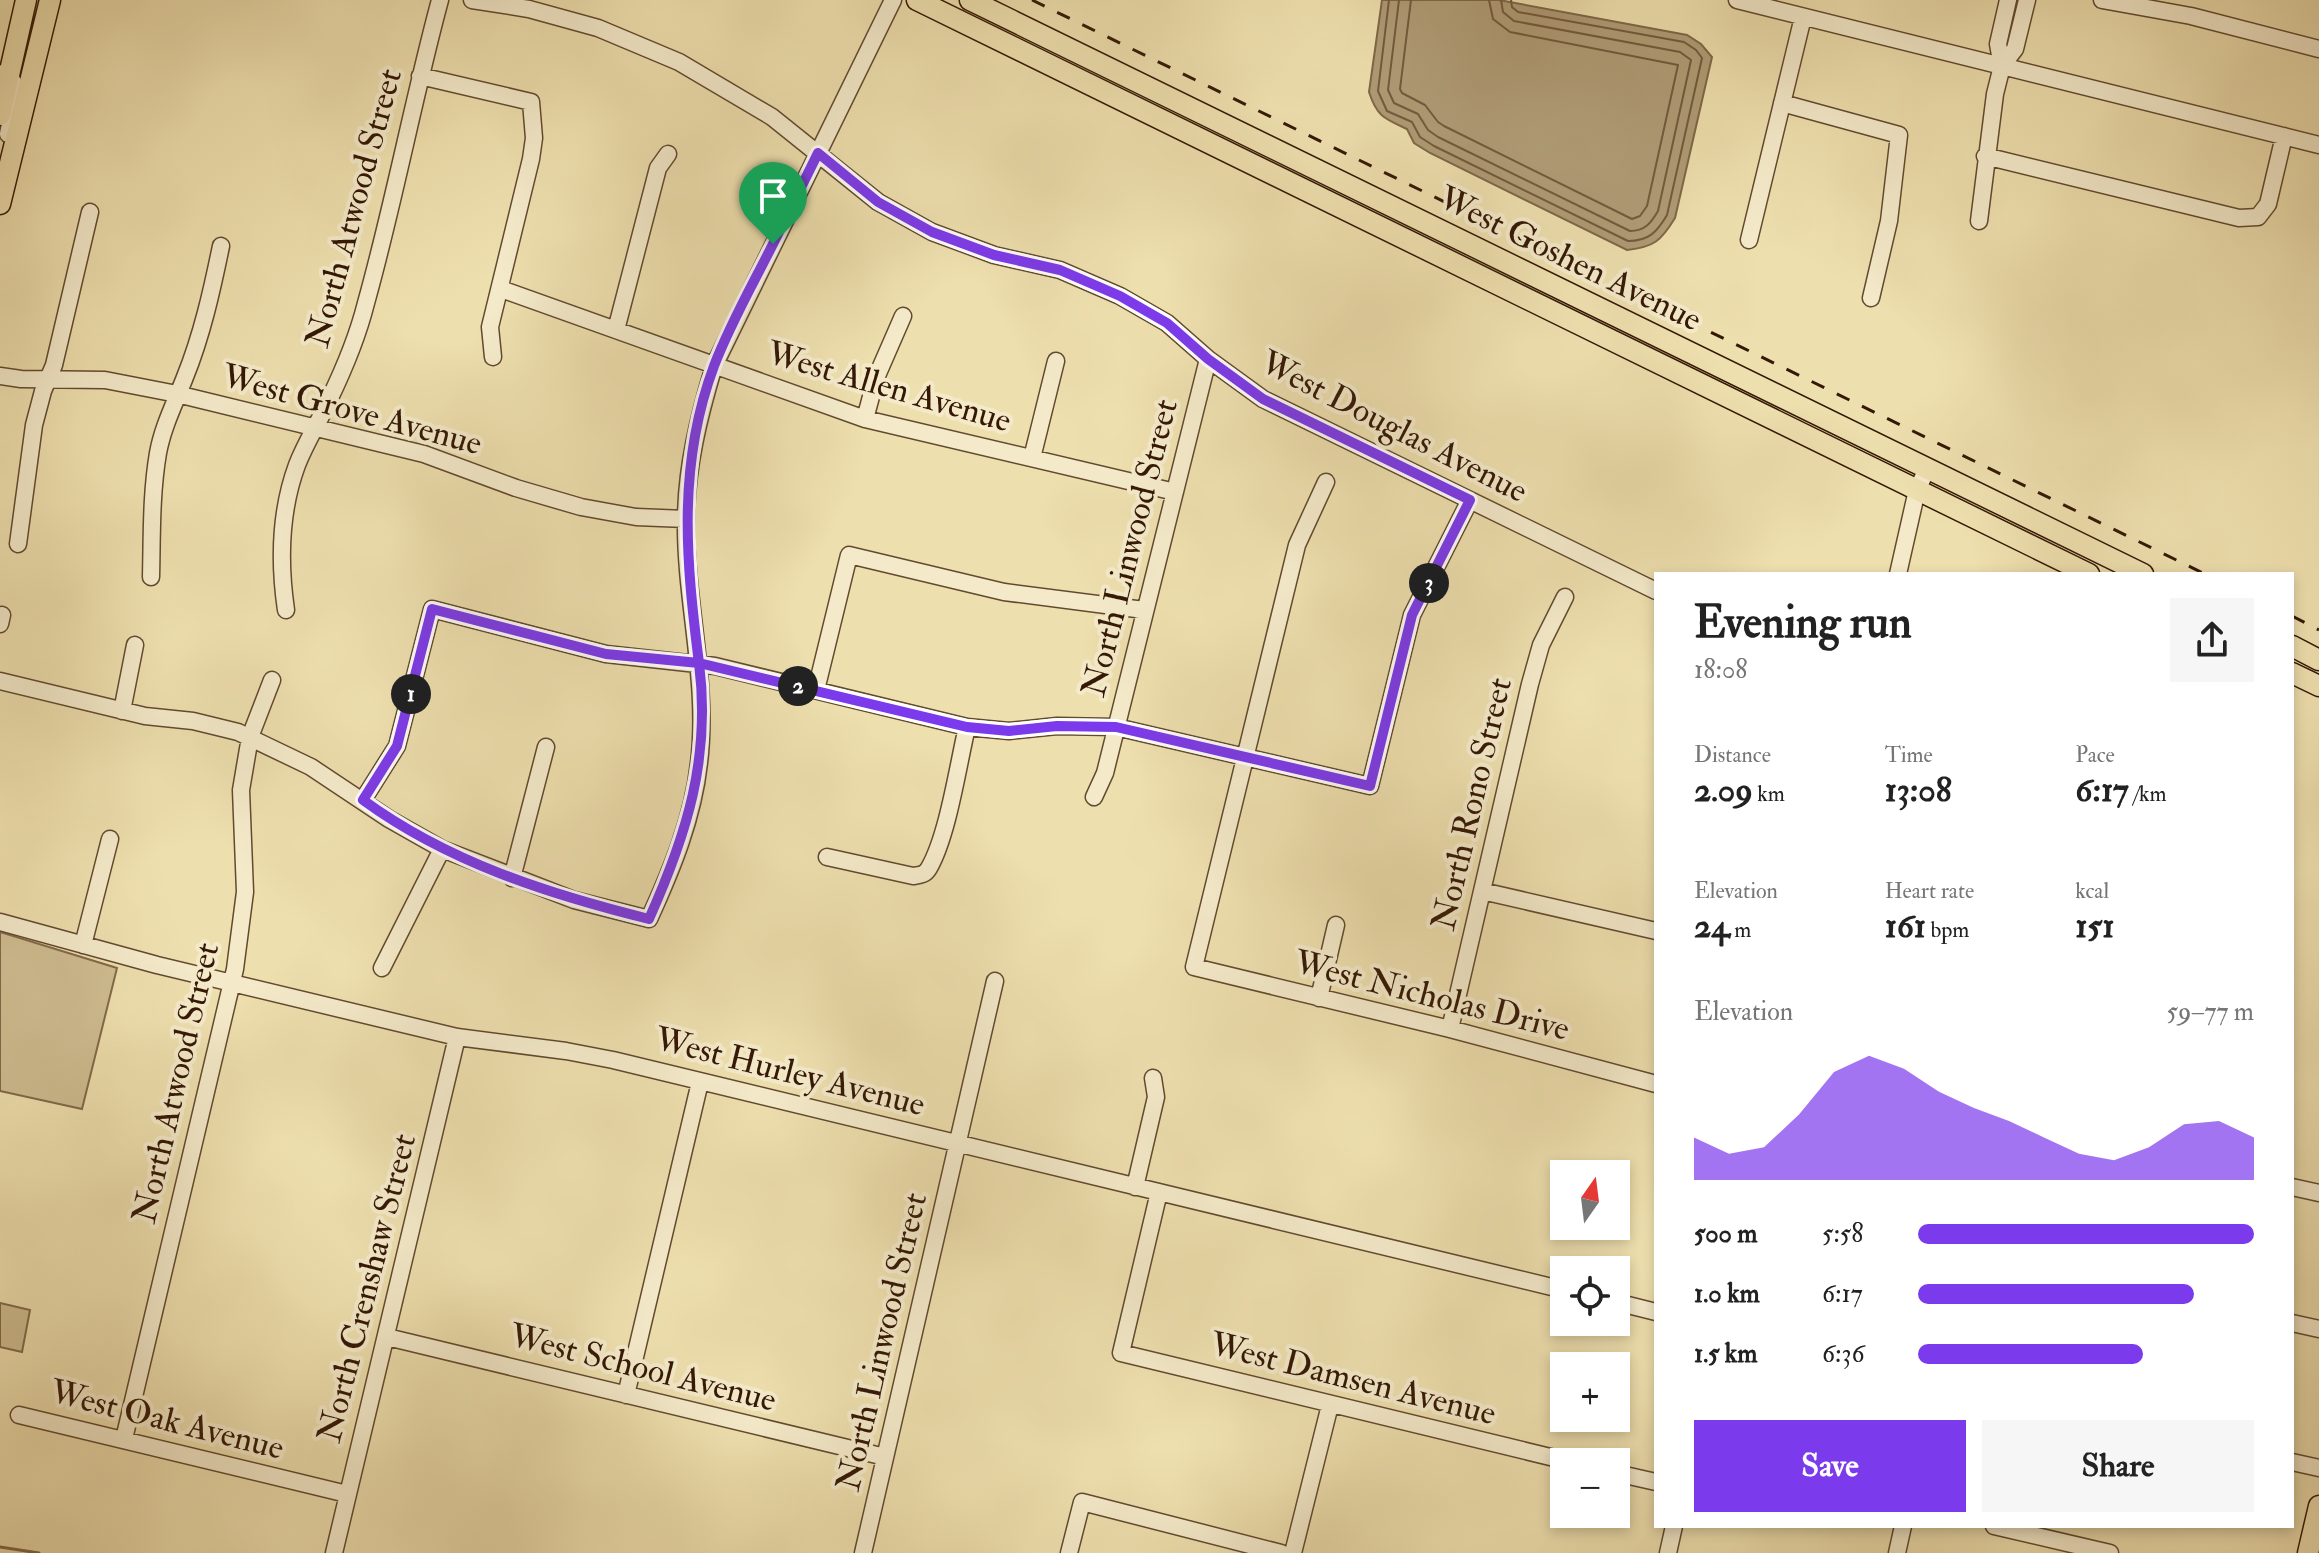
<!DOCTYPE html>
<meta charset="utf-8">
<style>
:root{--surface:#fff;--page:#f6f6f6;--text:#222;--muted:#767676;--accent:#7c3aed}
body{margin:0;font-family:"IM FELL Double Pica",serif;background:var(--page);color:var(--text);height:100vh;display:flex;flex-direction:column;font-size:30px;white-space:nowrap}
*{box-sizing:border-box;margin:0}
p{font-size:26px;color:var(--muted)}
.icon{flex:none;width:44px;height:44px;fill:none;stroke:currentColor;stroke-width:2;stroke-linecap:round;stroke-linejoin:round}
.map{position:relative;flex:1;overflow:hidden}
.panel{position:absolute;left:1654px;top:572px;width:640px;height:956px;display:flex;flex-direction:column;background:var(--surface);border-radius:0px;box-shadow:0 4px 12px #0003}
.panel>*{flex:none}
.needle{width:52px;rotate:14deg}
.controls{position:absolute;left:1550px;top:1160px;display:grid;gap:16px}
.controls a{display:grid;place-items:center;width:80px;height:80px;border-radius:0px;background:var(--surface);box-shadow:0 4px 12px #0003;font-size:40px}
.pin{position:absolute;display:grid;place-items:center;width:68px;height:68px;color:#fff;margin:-82px -34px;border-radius:50% 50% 50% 0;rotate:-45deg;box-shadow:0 0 8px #0007}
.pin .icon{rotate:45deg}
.km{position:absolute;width:40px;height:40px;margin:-20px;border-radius:50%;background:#222;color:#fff;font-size:22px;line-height:40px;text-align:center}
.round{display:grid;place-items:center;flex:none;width:84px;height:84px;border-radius:0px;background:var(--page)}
.head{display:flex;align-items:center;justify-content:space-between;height:136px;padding:0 40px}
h1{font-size:44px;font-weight:700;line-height:60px}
.metrics{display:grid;grid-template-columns:repeat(3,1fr);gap:12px;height:136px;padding:8px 40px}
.metrics div{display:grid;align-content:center}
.metrics b{font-size:34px;font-weight:700}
.metrics small{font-size:22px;font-weight:400}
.metrics p{font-size:22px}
.chart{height:224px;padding:16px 40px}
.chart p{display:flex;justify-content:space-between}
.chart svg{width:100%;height:144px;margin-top:8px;fill:var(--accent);opacity:.7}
.cta{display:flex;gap:16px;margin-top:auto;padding:16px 40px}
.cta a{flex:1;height:92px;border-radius:0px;background:var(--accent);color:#fff;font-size:32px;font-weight:700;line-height:92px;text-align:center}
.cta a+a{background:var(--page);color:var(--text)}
ul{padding:0 40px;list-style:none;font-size:26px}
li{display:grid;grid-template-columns:128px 96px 1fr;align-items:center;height:60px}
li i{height:20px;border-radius:10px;background:var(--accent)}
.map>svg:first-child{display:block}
.green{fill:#cebd91;stroke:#816a4b;stroke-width:2}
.water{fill:#af9b75;stroke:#7e6748;stroke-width:2}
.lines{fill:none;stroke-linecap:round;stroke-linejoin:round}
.shore{stroke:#725a3d;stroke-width:2}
.stream{stroke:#7e6748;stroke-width:3}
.minor-casing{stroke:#624a2f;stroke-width:19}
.major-casing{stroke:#341805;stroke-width:23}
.minor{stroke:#f4eaca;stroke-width:16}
.major{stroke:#eedfae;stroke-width:20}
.rail{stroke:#341805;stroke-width:3;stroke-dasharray:14 14;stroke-linecap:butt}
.route-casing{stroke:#fff;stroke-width:16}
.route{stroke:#7c3aed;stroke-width:10}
.labels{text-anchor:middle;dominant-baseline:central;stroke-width:8;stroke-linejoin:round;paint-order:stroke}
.street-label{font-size:34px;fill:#341805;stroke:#f4eaca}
</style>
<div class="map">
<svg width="2319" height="1553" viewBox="0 0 2319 1553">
<rect width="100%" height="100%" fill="#eedfae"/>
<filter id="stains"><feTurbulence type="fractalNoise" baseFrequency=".0025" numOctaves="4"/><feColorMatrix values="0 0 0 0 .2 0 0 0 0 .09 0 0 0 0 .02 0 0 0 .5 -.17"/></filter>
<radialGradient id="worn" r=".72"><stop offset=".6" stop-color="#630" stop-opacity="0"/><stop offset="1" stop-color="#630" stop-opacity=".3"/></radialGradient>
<!-- green -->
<path class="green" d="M0 932 117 968 82 1109 0 1091Z
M0 1303 30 1310 22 1352 0 1347Z"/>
<!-- water -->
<path class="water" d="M1382 0H1499L1687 35 1701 44 1712 57 1675 218C1661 241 1654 247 1627 250L1430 153 1414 143 1407 129C1385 119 1377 117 1369 92Z"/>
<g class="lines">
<!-- shore -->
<path class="shore" d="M1389 0 1378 91 1387 111 1412 122 1420 137 1434 146 1628 241C1649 241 1657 232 1667 215L1702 58 1696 50 1684 42 1518 12 1512 7 1511 0
M1399 0 1388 90 1394 103 1418 114 1428 130 1438 137 1630 231C1645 231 1651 223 1658 211L1691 60 1680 52 1514 21 1503 12 1501 0
M1411 0 1400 89 1402 93 1425 105 1438 122 1444 126 1632 219 1640 216 1647 206 1678 65 1510 32 1493 19 1489 0"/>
<!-- stream -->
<path class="stream" d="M0 1547 39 1553"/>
<defs>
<path id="minor" d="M472 0 529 9 598 28 679 62 772 117 878 202 932 232 994 255 1060 270 1120 296 1167 323 1208 359 1263 399 1656 591
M1737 0 2319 145
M2102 0 2191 16 2319 49
M2002 66 1998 44 2008 0
M3 73 9 75 17 89 8 134
M420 76 531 102 534 138 531 159 490 327 493 357
M1782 103 1899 135 1889 221 1871 298
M1985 156 2239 218 2258 217 2268 204 2284 136
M1979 221 1995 94 2002 66 2015 49 2027 0
M1749 240 1803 17
M501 289 865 419 1175 492
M616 330 658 168 668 154
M0 376 21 379 105 380 177 394 424 454 516 488 581 507 636 517 686 519
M865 419 876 378 903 316
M1032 458 1056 361
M1326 482 1297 545 1194 967 1450 1029 1656 1084
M18 544 34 425 43 391 54 365 90 212
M1898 574 1917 490 1927 469
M151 577C152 536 151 494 158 453 163 426 175 403 185 377 202 335 212 290 221 246
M286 610C279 562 280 511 297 465 306 442 319 422 329 400 344 369 358 335 366 303 394 203 413 100 440 0
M0 624 2 615
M0 681 145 716 193 721 238 732 311 767 389 819 442 849 574 900 649 919C672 869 693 818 699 763 709 682 685 602 686 521 686 468 699 416 714 366L893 0
M816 690 849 555 1004 592 1144 610
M122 711 135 645
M1094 797 1105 773 1208 359
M363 800 397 746 432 609 606 654 715 666 967 727 1009 731 1057 726 1116 727 1370 786 1412 615 1470 500
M827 857 913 876C920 875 925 875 929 868 948 835 958 765 967 727
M512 878 546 747
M1482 891 1656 931
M0 922 157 965 457 1037 566 1051 613 1060 1564 1290
M83 945 110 839
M382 968 442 849
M1319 998 1336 925
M1450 1029 1530 684 1541 645 1565 597
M1135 1187 1156 1097 1153 1078
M2292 1187 2319 1193
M1159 1192 1121 1353 1571 1462
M1616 1302 1656 1312
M2292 1323 2319 1329
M387 1337 885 1457
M626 1395 700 1082
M19 1415 347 1494
M124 1439 235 969 245 892 241 790 250 737 272 680
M2292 1462 2319 1468
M1616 1473 1656 1482
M1994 1526 2110 1553
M334 1553 457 1037
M863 1553 995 981
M1069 1553 1082 1502 1281 1553
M1293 1553 1330 1405
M1668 1553 1674 1526
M1897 1553 1903 1526"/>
<path id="major" d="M917 0 2089 574
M970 0 2143 574
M0 115 26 0
M0 204 50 0
M2292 646 2319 660
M2292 673 2319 686
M2308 1553 2319 1506"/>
</defs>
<!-- minor casing -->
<use href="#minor" class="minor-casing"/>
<!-- major casing -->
<use href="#major" class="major-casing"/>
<!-- minor -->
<use href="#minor" class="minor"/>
<!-- major -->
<use href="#major" class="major"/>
<!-- rail -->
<path class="rail" d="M1032 0 2205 574
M2292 616 2319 630"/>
</g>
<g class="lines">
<defs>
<path id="route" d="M773 244C753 284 730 324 714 366 677 465 686 561 699 663L606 654 432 609 397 746 363 800C448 862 548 894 649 919 687 834 711 758 699 663L967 727 1009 731 1057 726 1116 727 1370 786 1412 615 1470 500 1263 399 1208 359 1167 323 1120 296 1060 270 994 255 932 232 878 202 818 153 773 244"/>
</defs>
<!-- route casing -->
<use href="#route" class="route-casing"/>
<!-- route -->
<use href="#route" class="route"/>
</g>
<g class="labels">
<!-- street labels -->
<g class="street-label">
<text transform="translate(354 208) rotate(-75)">North Atwood Street</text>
<text transform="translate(1570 259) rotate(26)">West Goshen Avenue</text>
<text transform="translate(889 387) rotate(16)">West Allen Avenue</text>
<text transform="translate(352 410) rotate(15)">West Grove Avenue</text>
<text transform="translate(1394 427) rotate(27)">West Douglas Avenue</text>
<text transform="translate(1130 548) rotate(-76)">North Linwood Street</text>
<text transform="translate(1472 804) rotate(-77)">North Rono Street</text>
<text transform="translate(1432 996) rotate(14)">West Nicholas Drive</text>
<text transform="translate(790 1072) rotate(14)">West Hurley Avenue</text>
<text transform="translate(176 1083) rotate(-77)">North Atwood Street</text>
<text transform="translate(367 1288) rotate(-76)">North Crenshaw Street</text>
<text transform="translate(882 1342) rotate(-77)">North Linwood Street</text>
<text transform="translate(643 1368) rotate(14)">West School Avenue</text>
<text transform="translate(1353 1379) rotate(14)">West Damsen Avenue</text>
<text transform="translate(167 1420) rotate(14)">West Oak Avenue</text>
</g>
</g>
<rect width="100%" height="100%" filter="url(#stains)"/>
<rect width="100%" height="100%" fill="url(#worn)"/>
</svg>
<div class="controls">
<a><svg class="needle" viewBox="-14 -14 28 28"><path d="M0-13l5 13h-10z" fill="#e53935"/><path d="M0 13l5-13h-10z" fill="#767676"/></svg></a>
<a><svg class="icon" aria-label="locate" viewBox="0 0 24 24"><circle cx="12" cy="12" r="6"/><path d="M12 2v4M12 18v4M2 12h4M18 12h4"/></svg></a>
<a>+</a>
<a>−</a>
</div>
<div class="pin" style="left:773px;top:244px;background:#1e9e55"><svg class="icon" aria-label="arrive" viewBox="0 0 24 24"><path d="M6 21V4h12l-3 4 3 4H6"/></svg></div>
<b class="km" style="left:411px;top:694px">1</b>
<b class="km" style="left:798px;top:686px">2</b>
<b class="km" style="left:1429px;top:583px">3</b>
<section class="panel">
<div class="head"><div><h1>Evening run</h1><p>18:08</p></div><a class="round"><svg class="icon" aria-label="share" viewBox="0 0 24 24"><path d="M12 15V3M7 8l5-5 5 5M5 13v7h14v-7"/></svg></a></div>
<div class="metrics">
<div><p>Distance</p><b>2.09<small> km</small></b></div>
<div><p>Time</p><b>13:08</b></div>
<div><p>Pace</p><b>6:17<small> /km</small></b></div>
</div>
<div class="metrics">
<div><p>Elevation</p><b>24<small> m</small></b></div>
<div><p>Heart rate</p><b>161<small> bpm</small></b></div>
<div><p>kcal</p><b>151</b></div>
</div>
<div class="chart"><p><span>Elevation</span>59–77 m</p>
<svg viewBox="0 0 160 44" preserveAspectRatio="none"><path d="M0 44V31L10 36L20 34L30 24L40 11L50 6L60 10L70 17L80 22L90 26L100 31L110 36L120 38L130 34L140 27L150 26L160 31V44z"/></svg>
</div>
<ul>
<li><b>500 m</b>5:58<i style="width:100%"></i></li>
<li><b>1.0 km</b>6:17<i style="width:82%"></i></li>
<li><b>1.5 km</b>6:36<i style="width:67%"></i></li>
</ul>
<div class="cta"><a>Save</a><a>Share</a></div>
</section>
</div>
